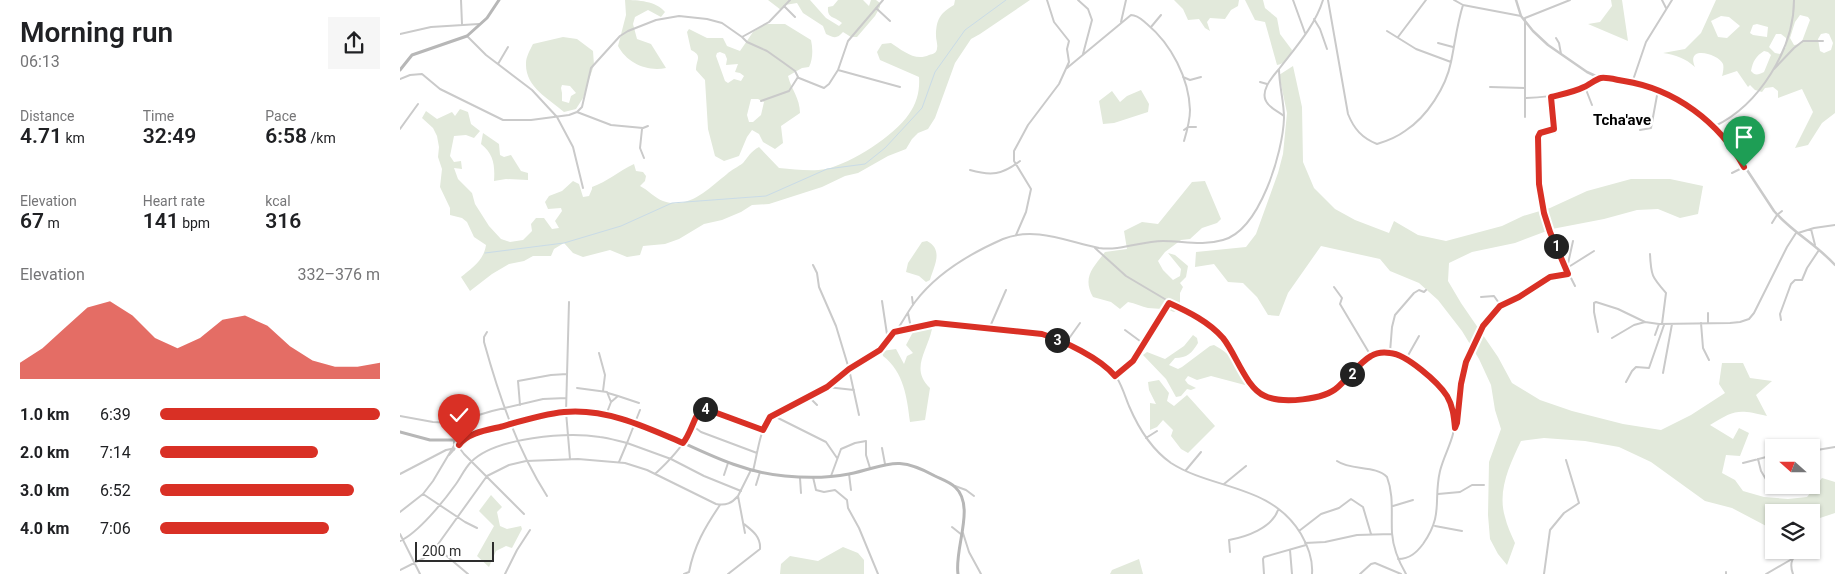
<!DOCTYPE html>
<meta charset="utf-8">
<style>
:root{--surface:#fff;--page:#f6f6f6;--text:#202124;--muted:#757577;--accent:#d93025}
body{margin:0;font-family:Roboto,sans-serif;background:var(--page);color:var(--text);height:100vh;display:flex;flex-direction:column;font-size:19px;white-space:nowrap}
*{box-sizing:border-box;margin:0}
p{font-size:16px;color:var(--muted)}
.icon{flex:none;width:28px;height:28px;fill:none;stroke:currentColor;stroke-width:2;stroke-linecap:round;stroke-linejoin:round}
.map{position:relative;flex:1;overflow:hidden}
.sheet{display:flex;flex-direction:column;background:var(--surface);width:400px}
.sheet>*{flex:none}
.needle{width:32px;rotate:291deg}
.tools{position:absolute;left:1365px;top:439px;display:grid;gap:10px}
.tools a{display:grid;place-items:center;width:55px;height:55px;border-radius:0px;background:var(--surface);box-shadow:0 1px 4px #0004;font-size:25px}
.scale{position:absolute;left:15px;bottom:12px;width:79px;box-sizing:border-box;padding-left:5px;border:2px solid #2d2d2d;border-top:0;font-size:14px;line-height:18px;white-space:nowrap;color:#2d2d2d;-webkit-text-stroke:4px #fff;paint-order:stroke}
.pin{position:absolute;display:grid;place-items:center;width:42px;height:42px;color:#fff;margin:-51px -21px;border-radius:50% 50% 50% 0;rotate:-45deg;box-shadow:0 0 5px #0007}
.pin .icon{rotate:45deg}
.km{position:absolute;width:25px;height:25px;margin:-12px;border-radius:50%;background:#222;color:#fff;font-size:14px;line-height:25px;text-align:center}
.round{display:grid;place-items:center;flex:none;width:52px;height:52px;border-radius:0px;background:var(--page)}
.headline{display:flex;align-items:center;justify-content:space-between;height:85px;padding:0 20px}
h1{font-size:28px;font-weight:600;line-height:38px}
.stats{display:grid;grid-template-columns:repeat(3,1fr);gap:8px;height:85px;padding:5px 20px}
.stats div{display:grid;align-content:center}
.stats b{font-size:21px;font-weight:600}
.stats small{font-size:14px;font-weight:400}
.stats p{font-size:14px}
.chart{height:140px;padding:10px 20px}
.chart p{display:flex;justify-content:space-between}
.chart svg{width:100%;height:90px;margin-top:5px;fill:var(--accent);opacity:.7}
ul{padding:0 20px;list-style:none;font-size:16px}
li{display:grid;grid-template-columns:80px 60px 1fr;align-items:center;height:38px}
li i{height:12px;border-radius:6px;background:var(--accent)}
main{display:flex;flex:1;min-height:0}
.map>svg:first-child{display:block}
.green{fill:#e2e9db;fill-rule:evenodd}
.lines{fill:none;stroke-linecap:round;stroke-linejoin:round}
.stream{stroke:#c9dbe7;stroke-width:1}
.minor{stroke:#cacaca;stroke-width:2}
.tertiary{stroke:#cacaca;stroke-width:2.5}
.secondary{stroke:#b7b7b7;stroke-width:3}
.route-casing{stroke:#fff;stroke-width:10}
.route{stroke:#d93025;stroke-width:6}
.labels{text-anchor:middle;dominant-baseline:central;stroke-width:5;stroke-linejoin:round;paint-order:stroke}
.quarter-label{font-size:15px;font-weight:bold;fill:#000;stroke:#fff}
</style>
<main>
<section class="sheet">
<div class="headline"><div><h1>Morning run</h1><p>06:13</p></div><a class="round"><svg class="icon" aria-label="share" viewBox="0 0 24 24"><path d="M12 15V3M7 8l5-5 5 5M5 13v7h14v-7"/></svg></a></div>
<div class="stats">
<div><p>Distance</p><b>4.71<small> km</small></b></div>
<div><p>Time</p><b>32:49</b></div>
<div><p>Pace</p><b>6:58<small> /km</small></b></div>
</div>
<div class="stats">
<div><p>Elevation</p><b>67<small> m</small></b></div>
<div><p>Heart rate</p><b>141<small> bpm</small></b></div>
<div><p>kcal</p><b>316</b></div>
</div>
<div class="chart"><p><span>Elevation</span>332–376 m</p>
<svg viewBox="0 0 160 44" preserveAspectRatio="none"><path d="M0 44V36L10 29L20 19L30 9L40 6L50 13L60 24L70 29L80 24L90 15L100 13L110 18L120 28L130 35L140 38L150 38L160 36V44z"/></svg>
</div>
<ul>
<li><b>1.0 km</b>6:39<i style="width:100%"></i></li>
<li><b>2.0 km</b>7:14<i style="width:72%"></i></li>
<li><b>3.0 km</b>6:52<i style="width:88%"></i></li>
<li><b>4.0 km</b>7:06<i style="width:77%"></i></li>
</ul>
</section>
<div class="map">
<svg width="1435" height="574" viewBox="0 0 1435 574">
<rect width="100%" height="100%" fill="#fff"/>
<!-- green -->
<path class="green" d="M225 0C238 0 256 1 265 12L261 17 248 10 235 17 233 24 237 39 251 44 266 68C247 72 227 63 218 46L226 15Z
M368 0H410L426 18 439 26 442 23C435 16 427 19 428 7L433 6 438 0H463L469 6 471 0H476L480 3V7L475 16 457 37H451L443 32C437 39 434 38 426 34L423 26 403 13 397 3 385 5 381 10Z
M555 0H630L580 34 571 39 555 63 535 118 528 129 518 133 512 139 506 149 488 156 458 173 445 176 422 187 369 204 352 205 341 212 322 220 304 224 279 239 265 244 243 246 240 255 227 257 210 250 183 257 173 253 164 243 154 249 151 256H133L124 261 109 264 92 274 70 291 61 277C72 268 84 260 86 245L74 237 67 222 62 218 50 215V208L40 187 42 169 38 157 39 147 37 136 33 128 22 118 26 111 37 119 52 112 55 116 60 109 68 112 71 124 80 131 74 138 66 135 54 136 50 156 54 162 61 161 62 169 54 168 58 179 72 193 75 204 89 226 101 239 110 242 123 240 132 231 131 224 136 218H144L152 229 159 228 155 221 162 211 161 208 148 209 145 202 149 196 162 191 173 181 179 184 183 197 189 196 192 189V187C207 182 219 171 234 164L236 171 243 172 246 176 245 181 240 186C248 190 255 198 263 201 289 210 308 189 327 174 331 170 338 167 343 163 349 156 350 152 359 147L379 168C395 169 410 172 426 169 452 163 494 136 509 114 517 103 520 90 519 77L480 60 477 52 482 44 491 43C502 50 515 62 529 55 533 54 537 53 537 48 538 45 536 40 536 36 536 20 540 13 554 5Z
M774 0H839L838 6 831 10 825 19 810 18 807 22 810 31 805 28 799 19 788 20 783 9Z
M845 0H863L865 8 877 18 880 34 892 50C889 59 886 63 877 65L865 22 855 20Z
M1211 0H1222L1228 41 1188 24 1200 22 1212 6Z
M1316 0H1435V113L1422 123 1408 145 1395 148 1413 112 1402 89 1378 98V91L1373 87 1365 88 1362 92 1355 90 1350 85 1348 87 1337 71 1322 76C1323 73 1324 67 1323 64 1319 54 1285 44 1295 67 1285 58 1276 55 1263 53L1285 49 1301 33ZM1400 15 1408 17 1410 20 1401 44 1394 45 1390 38 1395 22ZM1321 16 1329 17 1340 26 1327 38 1318 37 1311 21ZM1357 24 1368 27 1367 37 1353 35 1350 33 1353 25ZM1426 33 1429 34 1433 43 1431 50 1424 53 1420 51 1418 39 1421 34ZM1376 34H1381L1386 38V47L1380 54 1375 53 1369 47ZM1364 51 1368 52 1371 55 1364 72C1358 75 1355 76 1351 71 1353 61 1356 56 1364 51Z
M366 24H385L411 40C413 49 413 59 409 67L402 68 388 76C391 89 400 98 400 113L381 126 383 143 375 149 363 142 359 134 352 130 347 137 339 156 324 161 315 156 308 129 305 80 296 70C296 59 303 56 291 50L287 32 289 29 307 38H323L327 46 340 51 353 32ZM320 52 325 54 327 59 326 65 338 64 335 72 340 73 344 76 341 81 334 79 328 83 325 81 316 56 317 53ZM351 99H358L364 102 361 115 353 122H349L347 115Z
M163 37 177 39 193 51 194 65 183 98 176 109 164 112C148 98 125 87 126 63 126 57 130 50 133 44ZM162 85 170 86 176 93 171 96 169 103 162 101V93L161 88Z
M893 66 902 107 903 162 914 188 935 209 955 220 989 233 994 221 1018 235 1046 241 1102 226 1123 216 1150 208 1187 191 1231 179H1270L1303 186 1298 214 1280 218 1258 209 1237 210 1204 219 1152 229 1115 243 1072 252 1049 263 1048 281 1061 303 1098 357 1112 383 1140 400 1172 411 1223 424 1261 430 1291 415 1325 393 1319 384 1322 363H1343L1350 378 1372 381 1356 395 1367 416C1337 409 1335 410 1310 425L1333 439 1339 428 1349 433 1340 456 1326 455 1322 473 1335 480 1343 491 1364 497 1388 499 1407 497 1422 478 1435 482V513L1411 521V512H1374V528H1370L1332 508 1305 501 1251 462 1219 447 1185 441 1144 438 1121 441C1110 464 1097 491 1105 517 1107 526 1111 534 1115 543L1107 565 1098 554 1090 539 1088 515 1089 462 1101 429 1095 410 1091 385 1079 359 1062 331 1038 300 1019 283 990 271 980 259 921 246 888 293 879 316 868 315 857 297 843 283 828 282 814 264 795 267 796 252 846 247 856 234 878 173 883 154 887 113 879 75Z
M741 90 749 104 748 112 714 123 703 124 699 101 712 91 720 102 727 96Z
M83 133 99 144 100 155 104 157 111 155 121 171 128 173V180L106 179 94 181C95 166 94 154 81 144Z
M805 181 821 219 817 223 802 228 790 239 781 240 765 252 758 261 763 270 773 280 780 276 781 269 768 253 775 255 788 266 786 277 780 283 783 287 780 293V308L774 312C765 308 758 309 748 308 742 307 735 303 728 302L720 309 711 302 693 297C682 277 693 268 705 252L727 249 724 231 742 222 758 224 792 182Z
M527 241C544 250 534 266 530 280L526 282 519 276 506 272 508 263 522 242Z
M523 329H532C527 352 510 369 530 388L525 420 510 422C507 398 504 372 483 356L482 351 496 349 504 364 507 356 513 353 506 345 513 332Z
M793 335 797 338 798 343C792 353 787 358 775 358L769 365 778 369 782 367 810 346 814 345C836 357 833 363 845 382V385L811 376 797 380 788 376 785 380 788 384 796 388 791 390 787 389 781 396 776 397 766 379 743 355 747 352 765 359 784 346Z
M759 380 769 393 767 401 774 406 787 395 815 426 788 453 781 449 771 436 773 430 763 420 757 427 750 430V403L756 404 749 390 748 382Z
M91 495 102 507 97 512 100 526 107 529 121 526 122 529 112 548 106 546 96 551 89 567 77 556 94 526 79 511Z
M443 547 458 553 464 560V574H380L381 564 390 556 418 561Z
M739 559 743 574H710L712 570Z"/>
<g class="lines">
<!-- stream -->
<path class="stream" d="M85 253 164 243 221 226 272 203 366 196 427 169 465 164 485 148 522 108 535 72 565 30 606 0"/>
<!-- minor -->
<path class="minor" d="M61 0 62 24
M678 0 688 9 692 20 683 54
M893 0 905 33
M928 0 948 114C954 129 962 138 977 144 987 141 997 137 1005 131 1027 117 1046 87 1051 62 1055 43 1057 24 1063 5
M1054 0 1063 5 1121 16
M1262 0 1266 8
M384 6 395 17
M476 8 490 21
M914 19 920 29 927 49
M721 22 726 0
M751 27 761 15
M987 31 1016 49 1051 62
M0 34 31 27 79 24
M67 36 86 55 132 90 157 117 173 147 183 188
M342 37 369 22 390 0
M998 37 1026 0
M1156 38 1159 43 1161 54
M1038 43 1053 47
M98 64 108 47
M667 68 731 15C738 15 742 20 747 24 771 44 789 78 790 110 790 120 787 131 784 141
M879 69C872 77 858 93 868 104 872 109 879 112 884 116
M1374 69 1394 48 1403 41H1423
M438 70 448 41 483 0
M783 77 790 80 801 77
M399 78 424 88 429 84 438 70 500 87
M0 79 10 75 22 74 40 89 103 120H131L169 115 177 112 182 107 191 68 220 36 228 31 256 20 279 16 307 19 322 23 342 37 347 42 367 51 384 63 395 71 398 77 389 91 361 101
M860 82 867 84
M1232 83 1246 42 1272 0
M1090 87 1125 88
M1185 87 1192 105
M1151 97 1155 133
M1126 98C1152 97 1178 94 1200 78
M177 112 211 125 243 128 248 126
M1125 117V18L1170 0
M1315 126C1359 105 1394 49 1394 0
M0 129 18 104
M242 129 240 148 244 158
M1155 129 1138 134 1139 184 1144 213 1160 256 1175 286
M784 130 788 127H796
M1240 130 1251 128 1258 90
M1335 150 1346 146
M570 170C591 176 602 175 620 161
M1332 173 1344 167
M1372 223 1377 215 1382 211
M1411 229 1415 245
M1398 233 1414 228 1435 225
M616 235 626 212 631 189 614 161V151L628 125 659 84 669 62 667 49 669 41 654 22 647 0
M695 248 726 276 812 327 824 340 850 382 861 394 866 397 897 399 927 394 939 387 966 359C973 354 983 351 992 353 1008 356 1037 381 1046 394 1050 401 1052 408 1054 416 1057 436 1045 451 1040 471 1033 501 1044 514 1023 544 1017 552 1010 559 998 559
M1250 254C1251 276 1252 277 1266 293L1262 324
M413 265 417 273 419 287 436 326 449 369 459 415
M1167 268 1194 251
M1167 268 1173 241
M934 287 942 298 940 304 971 356
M512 297 513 305
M1081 297 1094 296 1101 306 1119 297 1150 277 1169 274
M482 301 488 341
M169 302 166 412 170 459
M508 313 511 328
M1381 320 1380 314 1391 284 1395 280H1402L1407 268 1419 250
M1301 323 1303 348 1309 360
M1308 323V313
M589 329 606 290
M725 330 744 344
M87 332 84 337V342C99 396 117 449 147 496
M496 332C509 328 524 323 537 323 559 323 580 329 601 331 615 333 629 331 642 334 661 339 706 363 717 378 722 386 725 396 729 406 738 427 751 449 771 463 813 490 871 484 901 534 908 546 913 561 912 574
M1198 332 1194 312V303L1196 302 1218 309 1245 322
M1255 335 1259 324
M1212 338 1234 325 1245 322 1259 324 1330 323 1340 322 1349 319 1354 313 1387 247 1396 233
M665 344 680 323
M990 352 992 327 995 315 1014 293 1019 290 1024 292 1026 290
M199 353 205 375 203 391
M1006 359 1019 336
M1263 373 1272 324
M715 376 733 361 769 303
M1226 382 1232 371 1236 367 1249 368 1264 325
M427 387 454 390
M177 388 207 392 211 402
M208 393 218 396
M405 400H412L417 405
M120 405 118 381 151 375 167 374
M206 415 211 402 218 396 239 403
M372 415 426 442 437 458
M0 416 33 422 52 423 92 411 143 399 166 398
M52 423 57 439
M293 426 301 432 357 453
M1055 429 1057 423C1062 371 1065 347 1100 306
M746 438 757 431
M58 446 64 454 124 514
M482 448 485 464
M1411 451 1435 447
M49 455 57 446
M1358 459 1361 471 1370 486
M937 461C951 471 976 465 987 477 994 495 991 514 992 533 993 547 999 562 1006 574
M219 462 227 443 271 459 304 476 341 491
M1343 463 1374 455
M786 470 801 452
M353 471C357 456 360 428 370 417 387 406 407 400 424 389 436 382 445 371 457 364 464 359 473 356 480 351 495 338 503 318 515 302 536 274 571 253 603 239 635 226 668 242 699 248 721 251 741 241 763 241 783 241 803 246 823 240 860 230 883 152 884 118 884 101 879 85 879 69 895 48 915 26 923 0
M0 474 46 450 51 449 54 450
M255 474C268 462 280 450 289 434 294 426 295 416 301 409H306L363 430
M449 474 451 490
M324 475 328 463
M431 476 441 449 455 443 466 441V455L470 468
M413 477 416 490 424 492 435 490 447 500 448 508 459 528 478 574
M400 478 401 493
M824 484 846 466
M356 485 360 472
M555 486 566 490 574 496
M23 494 65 522 77 528
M1038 494 1060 492 1072 485H1084
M993 506 1013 500
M0 512 23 494 33 481 55 444
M1035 526 1062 531
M552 527 562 535
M899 531 921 514 939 508 951 499 963 507 971 534
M345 533 338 496 351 470
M563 533 569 552 581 574
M0 534 20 574
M1411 539 1416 533
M0 541C18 533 44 501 56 484 61 477 65 468 71 462 95 437 168 432 200 437 209 438 218 441 227 443L240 410
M905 543 925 542 957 535 992 534
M36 547 68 574
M890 550 892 574
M830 552 829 540C846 537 872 528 878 510
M0 570 24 558 36 547 87 476 109 465 126 461 178 459 225 463 247 470 316 504C326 506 332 503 338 496
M1326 572V574
M105 574 117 550 130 530
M284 574 289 572C294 546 305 527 320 505
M328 574 360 549C361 537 353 531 344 524
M864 574 863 559 864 557 906 545
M960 574 971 564 975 563 1001 574
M1144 574 1150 530 1164 513 1179 503 1166 460
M1366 574 1392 559
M1393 574C1389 563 1392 557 1401 550"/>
<!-- tertiary -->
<path class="tertiary" d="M1116 0 1121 16 1133 31 1148 45 1187 72 1200 78 1232 83 1263 92 1278 99 1313 124 1330 144 1374 211C1392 232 1417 245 1435 265"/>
<!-- secondary -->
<path class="secondary" d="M0 70 12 55 67 36 87 18 99 0
M0 432 30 440H55
M54.5 442a3.5 3.5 0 1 1 7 0a3.5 3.5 0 1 1-7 0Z
M60 439C92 430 139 410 173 412 187 412 201 413 214 416 273 431 323 471 385 476 405 478 428 478 449 474 488 466 495 454 535 476 541 479 550 482 555 487 576 506 554 548 558 574"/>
</g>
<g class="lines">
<defs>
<path id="route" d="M59 445C67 433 87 430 100 427 121 421 143 414 164 412 206 408 246 427 283 443 291 433 294 417 301 409H306L363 430 370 417 427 387 449 369 480 350 494 332 536 323 642 334C664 341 700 358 715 376L733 361 769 303C789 312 809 322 823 338 836 354 846 388 865 396 882 404 924 400 938 387 948 378 960 362 971 356 976 353 984 352 990 353 1006 354 1038 382 1047 396 1053 406 1054 417 1055 428L1057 423 1061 384 1066 362 1083 326 1100 306 1119 297 1150 277 1168 274 1150 232 1144 213 1139 184 1138 137 1140 133 1154 129 1151 97C1163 94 1174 92 1184 87 1189 85 1196 79 1201 78 1207 77 1217 80 1224 81 1275 89 1319 122 1344 167"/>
</defs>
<!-- route casing -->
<use href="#route" class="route-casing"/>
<!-- route -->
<use href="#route" class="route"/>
</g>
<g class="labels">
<!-- quarter labels -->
<g class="quarter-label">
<text x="1222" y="120">Tcha'ave</text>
</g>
</g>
</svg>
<div class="tools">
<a><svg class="needle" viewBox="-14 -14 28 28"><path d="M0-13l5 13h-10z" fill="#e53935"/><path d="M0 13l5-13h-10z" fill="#757577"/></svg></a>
<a><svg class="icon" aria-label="layers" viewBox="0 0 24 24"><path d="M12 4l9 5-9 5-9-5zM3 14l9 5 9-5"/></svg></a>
</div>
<div class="scale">200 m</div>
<div class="pin" style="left:1344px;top:167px;background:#1e9e55"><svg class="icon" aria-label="arrive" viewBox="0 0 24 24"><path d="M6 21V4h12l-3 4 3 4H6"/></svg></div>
<div class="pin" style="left:59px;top:445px;background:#d93025"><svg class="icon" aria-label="check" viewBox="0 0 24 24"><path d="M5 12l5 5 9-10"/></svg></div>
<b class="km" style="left:1156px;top:246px">1</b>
<b class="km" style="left:952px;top:374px">2</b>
<b class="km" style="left:657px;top:340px">3</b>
<b class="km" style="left:305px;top:409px">4</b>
</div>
</main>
